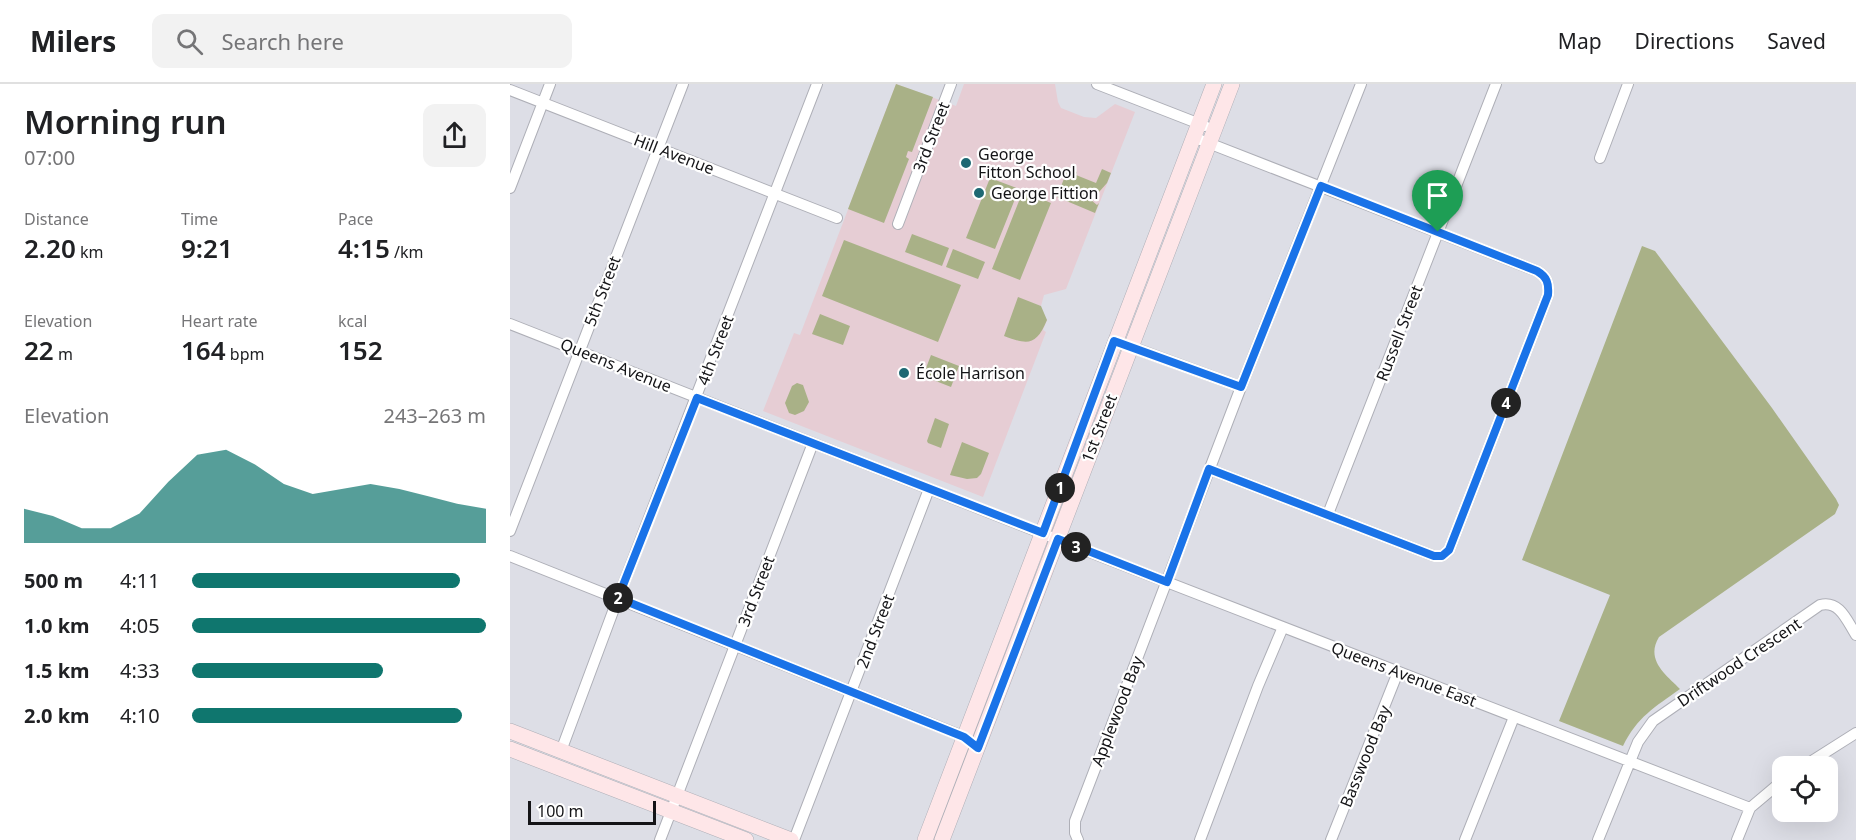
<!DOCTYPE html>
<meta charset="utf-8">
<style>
:root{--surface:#fff;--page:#f2f2f2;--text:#202124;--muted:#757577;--line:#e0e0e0;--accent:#0f766e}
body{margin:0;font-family:"Noto Sans",sans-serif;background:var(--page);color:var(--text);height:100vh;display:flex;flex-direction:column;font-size:22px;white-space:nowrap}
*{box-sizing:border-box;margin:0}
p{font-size:20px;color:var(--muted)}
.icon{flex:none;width:33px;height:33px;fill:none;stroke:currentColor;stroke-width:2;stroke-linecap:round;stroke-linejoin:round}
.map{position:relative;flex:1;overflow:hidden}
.sheet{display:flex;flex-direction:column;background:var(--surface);width:510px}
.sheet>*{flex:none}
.fabs{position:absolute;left:1262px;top:672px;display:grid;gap:12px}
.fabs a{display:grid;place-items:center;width:66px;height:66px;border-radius:12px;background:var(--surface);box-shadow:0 6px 24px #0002;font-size:30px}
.scale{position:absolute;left:18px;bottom:15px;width:128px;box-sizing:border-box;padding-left:6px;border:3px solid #141417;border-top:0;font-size:16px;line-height:21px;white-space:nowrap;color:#141417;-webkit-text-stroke:4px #fff;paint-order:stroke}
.pin{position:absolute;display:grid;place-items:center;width:51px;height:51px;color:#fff;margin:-62px -26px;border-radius:50% 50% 50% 0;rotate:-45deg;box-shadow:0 0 6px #0007}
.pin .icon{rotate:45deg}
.km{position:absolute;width:30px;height:30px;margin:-15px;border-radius:50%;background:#222;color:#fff;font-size:16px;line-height:30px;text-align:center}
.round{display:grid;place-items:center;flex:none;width:63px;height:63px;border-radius:12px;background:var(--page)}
.head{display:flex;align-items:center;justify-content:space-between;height:102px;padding:0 24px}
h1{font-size:33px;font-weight:600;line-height:45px}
.figures{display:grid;grid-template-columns:repeat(3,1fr);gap:9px;height:102px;padding:6px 24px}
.figures div{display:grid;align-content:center}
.figures b{font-size:26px;font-weight:600}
.figures small{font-size:16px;font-weight:400}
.figures p{font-size:16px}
.chart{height:168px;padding:12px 24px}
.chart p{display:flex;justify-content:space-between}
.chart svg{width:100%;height:108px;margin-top:6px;fill:var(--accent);opacity:.7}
ul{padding:0 24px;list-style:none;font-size:20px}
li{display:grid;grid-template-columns:96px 72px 1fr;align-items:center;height:45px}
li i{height:15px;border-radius:8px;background:var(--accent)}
header{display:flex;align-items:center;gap:36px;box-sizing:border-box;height:84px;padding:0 30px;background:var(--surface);border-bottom:2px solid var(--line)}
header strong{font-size:28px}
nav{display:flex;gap:33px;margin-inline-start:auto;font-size:21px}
.search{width:420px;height:54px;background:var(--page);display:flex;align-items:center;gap:15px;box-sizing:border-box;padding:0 21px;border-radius:12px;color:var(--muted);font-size:22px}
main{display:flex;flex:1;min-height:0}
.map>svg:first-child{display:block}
.education{fill:#e6cdd4}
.green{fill:#a9b187}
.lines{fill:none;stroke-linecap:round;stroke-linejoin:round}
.street-casing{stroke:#aeafb7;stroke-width:12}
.secondary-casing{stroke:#aeafb7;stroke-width:16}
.street{stroke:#fff;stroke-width:10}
.secondary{stroke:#fee6e8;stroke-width:15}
.route-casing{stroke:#fff;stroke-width:12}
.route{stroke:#1a73e8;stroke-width:8}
.poi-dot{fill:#1e6873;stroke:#fff;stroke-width:2}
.labels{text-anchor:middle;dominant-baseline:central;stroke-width:4.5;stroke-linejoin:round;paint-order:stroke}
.street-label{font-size:16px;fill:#141417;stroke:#fff}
.poi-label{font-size:16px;fill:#141417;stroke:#fff;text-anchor:start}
</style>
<header>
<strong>Milers</strong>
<div class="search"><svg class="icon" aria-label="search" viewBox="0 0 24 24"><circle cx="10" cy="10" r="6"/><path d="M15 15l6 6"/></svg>Search here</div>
<nav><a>Map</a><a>Directions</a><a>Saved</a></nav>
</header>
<main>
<section class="sheet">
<div class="head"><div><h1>Morning run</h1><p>07:00</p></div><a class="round"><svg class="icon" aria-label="share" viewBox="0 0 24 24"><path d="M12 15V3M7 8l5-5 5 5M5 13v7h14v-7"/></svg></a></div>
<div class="figures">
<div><p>Distance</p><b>2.20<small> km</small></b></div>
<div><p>Time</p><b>9:21</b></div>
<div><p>Pace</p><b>4:15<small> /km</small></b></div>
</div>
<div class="figures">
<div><p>Elevation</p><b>22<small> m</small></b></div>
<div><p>Heart rate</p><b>164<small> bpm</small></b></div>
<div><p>kcal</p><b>152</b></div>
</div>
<div class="chart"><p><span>Elevation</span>243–263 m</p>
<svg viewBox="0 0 160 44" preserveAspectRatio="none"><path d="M0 44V30L10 33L20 38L30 38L40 32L50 19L60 8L70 6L80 12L90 20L100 24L110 22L120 20L130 22L140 25L150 28L160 30V44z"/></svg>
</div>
<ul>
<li><b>500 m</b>4:11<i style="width:91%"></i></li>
<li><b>1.0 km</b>4:05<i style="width:100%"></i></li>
<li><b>1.5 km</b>4:33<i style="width:65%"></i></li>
<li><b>2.0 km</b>4:10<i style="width:92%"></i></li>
</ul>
</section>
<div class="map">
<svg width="1346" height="756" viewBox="0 0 1346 756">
<rect width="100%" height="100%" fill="#dddee6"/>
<!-- education -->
<path class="education" d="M386 0 446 22 454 0H545L548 18 551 24 574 33 586 34 605 20 625 28 556 205 534 211 531 222 520 218 537 236 533 246 536 248 473 413 253 327 284 249 290 251Z"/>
<!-- green -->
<path class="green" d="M386 0 423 13 402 68 398 67 396 73 399 75 374 139 338 125Z
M558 84 567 88 566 91 586 99 592 85 601 89 597 99 589 108 586 107 581 116 587 121 589 119 585 129 547 113Z
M480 94 509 105 485 165 456 154Z
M513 107 541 119 510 196 482 185Z
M402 150 439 164 432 182 395 168Z
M334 156 451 201 428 258 312 212Z
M1132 162 1145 167 1262 324 1326 415 1329 421 1325 430 1149 553C1135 576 1156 591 1170 605 1145 623 1127 633 1113 662L1049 637 1100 511 1012 476Z
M443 165 475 178 468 195 436 183Z
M508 213 531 222 537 236C526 262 518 261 494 252Z
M310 230 340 242 333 261 302 250Z
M421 271 449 282 441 303 413 292Z
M287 299 293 301 299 318 294 327 285 331 279 329 275 319 282 302Z
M425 334 439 340 431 364 418 359 417 357Z
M452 358 479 369 471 390 467 394 457 395 440 391Z"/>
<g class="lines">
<defs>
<path id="street" d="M587 0 695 42
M0 6 327 134
M683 53 1027 187C1037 193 1039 199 1038 211L939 466 932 472H924L699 385
M1090 74 1118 0
M0 104 40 0
M388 140 441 0
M0 240 600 476 1240 724
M616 261 731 303
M818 430 986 0
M0 447 173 0
M0 472 455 653 468 664
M51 667 108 514 307 0
M1294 682 1346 649
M150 756 303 359
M284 756 419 405
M568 756 565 749V737L731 303 851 0
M690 756 748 602 773 543
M821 756 888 588
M955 756 1004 633
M1088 756 1128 658 1143 637 1310 521C1330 516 1337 537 1346 551
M1227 756 1240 724 1272 697"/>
<path id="secondary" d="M0 647 281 756
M0 665 236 756
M415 756 704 0
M432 756 722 0"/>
</defs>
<!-- street casing -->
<use href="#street" class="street-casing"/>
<!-- secondary casing -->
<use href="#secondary" class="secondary-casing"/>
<!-- street -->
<use href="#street" class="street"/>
<!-- secondary -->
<use href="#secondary" class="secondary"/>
</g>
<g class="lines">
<defs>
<path id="route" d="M811 102 1027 187C1037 193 1039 199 1038 211L939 466 932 472H924L699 385 657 498 548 455 468 664 454 653 108 514 187 314 533 449 604 257 731 303Z"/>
</defs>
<!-- route casing -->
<use href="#route" class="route-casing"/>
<!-- route -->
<use href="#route" class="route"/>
</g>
<!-- markers -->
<g class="poi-dot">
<circle cx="456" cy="79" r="6"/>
<circle cx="469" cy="109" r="6"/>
<circle cx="394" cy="289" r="6"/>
</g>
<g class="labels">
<!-- street labels -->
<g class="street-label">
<text transform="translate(421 53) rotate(-69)">3rd Street</text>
<text transform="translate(164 70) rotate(21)">Hill Avenue</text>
<text transform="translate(92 207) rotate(-69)">5th Street</text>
<text transform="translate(889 249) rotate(-69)">Russell Street</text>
<text transform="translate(205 266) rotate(-69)">4th Street</text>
<text transform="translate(106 281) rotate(22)">Queens Avenue</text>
<text transform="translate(589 344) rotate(-69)">1st Street</text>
<text transform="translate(246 507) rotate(-69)">3rd Street</text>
<text transform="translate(365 547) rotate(-69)">2nd Street</text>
<text transform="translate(1229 578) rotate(-34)">Driftwood Crescent</text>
<text transform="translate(894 590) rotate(21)">Queens Avenue East</text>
<text transform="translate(607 627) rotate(-69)">Applewood Bay</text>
<text transform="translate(855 672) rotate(-68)">Basswood Bay</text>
</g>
<!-- poi labels -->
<g class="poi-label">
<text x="468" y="70">George<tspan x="468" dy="18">Fitton School</tspan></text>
<text x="481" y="109">George Fittion</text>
<text x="406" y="289">École Harrison</text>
</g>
</g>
</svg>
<div class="fabs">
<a><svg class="icon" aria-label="locate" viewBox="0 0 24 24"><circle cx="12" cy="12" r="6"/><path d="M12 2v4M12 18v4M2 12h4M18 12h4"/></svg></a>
</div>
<div class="scale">100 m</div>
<div class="pin" style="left:928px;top:148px;background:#1e9e55"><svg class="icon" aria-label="arrive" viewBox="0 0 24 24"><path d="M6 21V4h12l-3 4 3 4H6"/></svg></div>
<b class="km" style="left:550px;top:404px">1</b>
<b class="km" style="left:108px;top:514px">2</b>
<b class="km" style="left:566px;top:463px">3</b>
<b class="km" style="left:996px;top:319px">4</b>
</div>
</main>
